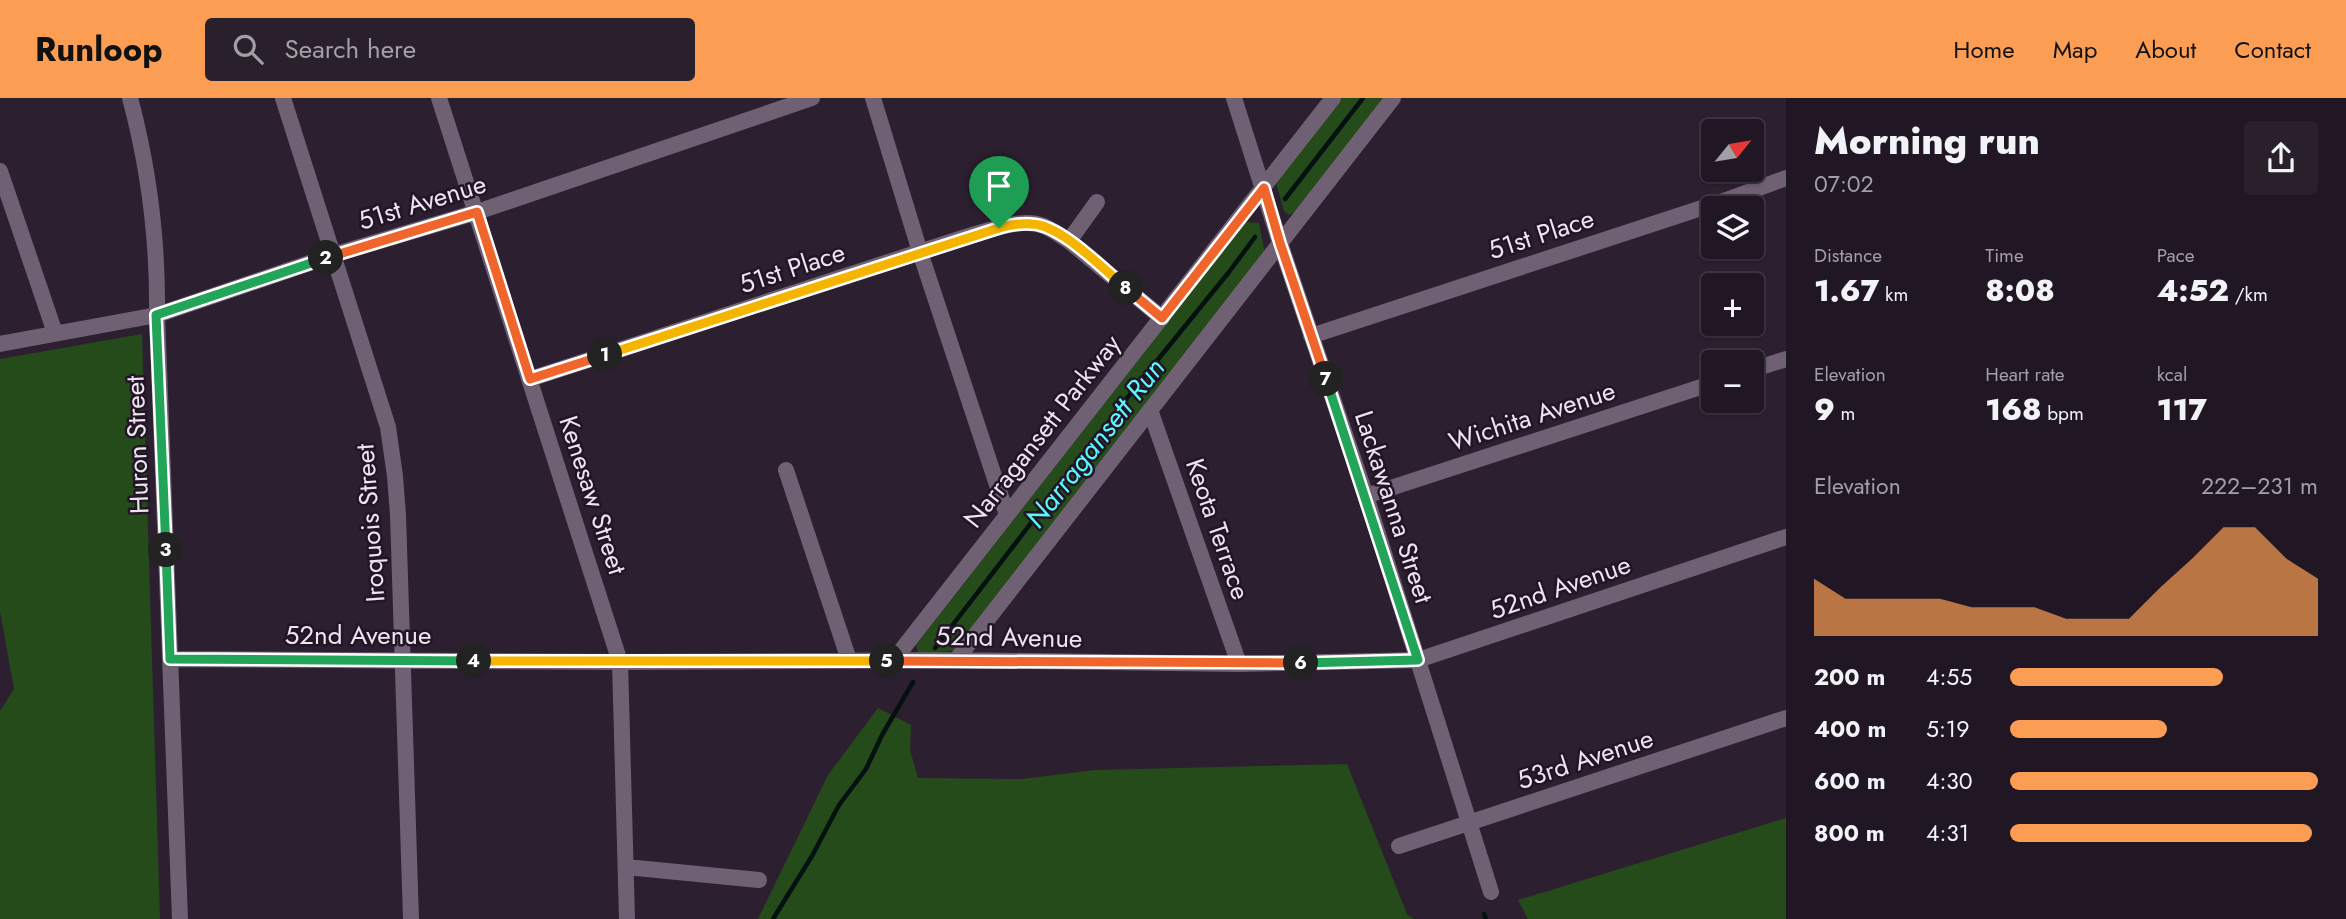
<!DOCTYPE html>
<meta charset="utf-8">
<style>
:root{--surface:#211724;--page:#29202c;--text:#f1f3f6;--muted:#a29fa6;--line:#3e3641;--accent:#fc9d54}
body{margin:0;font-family:Jost,sans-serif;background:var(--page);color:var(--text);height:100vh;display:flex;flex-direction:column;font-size:26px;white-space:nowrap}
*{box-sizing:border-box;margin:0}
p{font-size:23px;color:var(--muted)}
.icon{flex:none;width:38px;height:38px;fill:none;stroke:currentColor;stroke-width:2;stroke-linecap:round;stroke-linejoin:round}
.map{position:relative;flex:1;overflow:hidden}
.panel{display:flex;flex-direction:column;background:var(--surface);width:560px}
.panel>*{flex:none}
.needle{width:46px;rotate:60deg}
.controls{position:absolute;left:1701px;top:21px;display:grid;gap:14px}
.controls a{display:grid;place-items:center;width:63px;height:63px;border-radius:7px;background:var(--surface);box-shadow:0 2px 5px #0004,0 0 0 2px var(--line);font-size:35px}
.pin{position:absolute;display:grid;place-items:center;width:60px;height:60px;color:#fff;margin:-72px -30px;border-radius:50% 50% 50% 0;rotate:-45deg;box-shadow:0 0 7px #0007}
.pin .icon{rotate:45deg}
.km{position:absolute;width:35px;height:35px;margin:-18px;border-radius:50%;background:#222;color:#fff;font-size:19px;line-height:35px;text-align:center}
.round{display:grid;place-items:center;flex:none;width:74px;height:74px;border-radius:7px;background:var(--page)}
.head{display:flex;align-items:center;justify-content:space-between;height:119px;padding:0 28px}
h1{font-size:38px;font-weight:800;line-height:52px}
.stats{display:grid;grid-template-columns:repeat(3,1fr);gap:10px;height:119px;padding:7px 28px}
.stats div{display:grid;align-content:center}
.stats b{font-size:30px;font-weight:800}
.stats small{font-size:19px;font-weight:400}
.stats p{font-size:19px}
.chart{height:196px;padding:14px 28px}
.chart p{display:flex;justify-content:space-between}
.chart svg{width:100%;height:126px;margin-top:7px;fill:var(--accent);opacity:.7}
ul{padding:0 28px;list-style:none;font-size:23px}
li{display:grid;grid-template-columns:112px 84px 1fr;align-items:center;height:52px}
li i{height:18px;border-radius:9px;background:var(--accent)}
header{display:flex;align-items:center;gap:42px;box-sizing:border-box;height:98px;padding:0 35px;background:var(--accent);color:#111}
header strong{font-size:33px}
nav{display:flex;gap:38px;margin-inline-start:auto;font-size:24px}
.search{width:490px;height:63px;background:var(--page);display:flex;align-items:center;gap:18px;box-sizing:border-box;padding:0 24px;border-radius:7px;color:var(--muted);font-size:26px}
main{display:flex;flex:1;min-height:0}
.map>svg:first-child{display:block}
.green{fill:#254b1a}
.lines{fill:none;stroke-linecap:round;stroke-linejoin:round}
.stream{stroke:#041111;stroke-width:4.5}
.street{stroke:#6f6074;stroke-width:16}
.split-1-casing{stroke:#fff;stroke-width:14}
.split-2-casing{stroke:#fff;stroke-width:14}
.split-3-casing{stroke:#fff;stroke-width:14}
.split-4-casing{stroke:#fff;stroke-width:14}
.split-5-casing{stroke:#fff;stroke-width:14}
.split-6-casing{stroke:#fff;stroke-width:14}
.split-7-casing{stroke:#fff;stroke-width:14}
.split-8-casing{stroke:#fff;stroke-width:14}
.split-9-casing{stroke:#fff;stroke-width:14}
.split-1{stroke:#f5b400;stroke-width:9}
.split-2{stroke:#f0652b;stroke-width:9}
.split-3{stroke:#22a559;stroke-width:9}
.split-4{stroke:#22a559;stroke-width:9}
.split-5{stroke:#f5b400;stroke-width:9}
.split-6{stroke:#f0652b;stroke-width:9}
.split-7{stroke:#22a559;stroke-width:9}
.split-8{stroke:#f0652b;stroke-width:9}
.split-9{stroke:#f5b400;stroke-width:9}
.labels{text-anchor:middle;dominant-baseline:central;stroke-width:5;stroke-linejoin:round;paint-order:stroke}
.street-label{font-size:26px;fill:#ede4f0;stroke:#221526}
.water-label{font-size:28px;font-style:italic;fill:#5bf9fd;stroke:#221526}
</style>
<header>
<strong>Runloop</strong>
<div class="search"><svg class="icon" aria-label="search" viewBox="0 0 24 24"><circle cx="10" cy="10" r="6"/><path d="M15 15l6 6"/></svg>Search here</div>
<nav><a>Home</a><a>Map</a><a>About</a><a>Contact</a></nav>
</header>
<main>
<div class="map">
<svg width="1786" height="821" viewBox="0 0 1786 821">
<rect width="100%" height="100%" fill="#2c1f30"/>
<!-- green -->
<path class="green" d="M1342 0H1386L1298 113 1289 117 1284 113 1276 85Z
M1245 124 1259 125 1265 156 956 552 919 557 916 547Z
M142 236 160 821H0V613L14 591 0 513V261Z
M878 610 911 627 910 652 918 680 1022 681 1095 672 1347 666 1407 816 1414 821H758L828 677Z
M1786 720V821H1528L1518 802Z"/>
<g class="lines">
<!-- stream -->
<path class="stream" d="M1285 101 1363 0
M935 550 1134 291 1229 174 1255 139
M1484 816 1486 821
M773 821 812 758 839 707 866 671 882 637 913 584"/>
<!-- street -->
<path class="street" d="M130 0C149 71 158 143 157 217L180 821
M283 0 388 329 395 378 398 417 411 821
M439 0 620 564 627 821
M873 0 920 154 1007 417
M1234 0 1280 145 1366 398 1491 794
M0 73 55 235
M1069 143 1097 104
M1311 238 1729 101 1786 80
M0 246 157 217 333 157 477 114 812 0
M1752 272 1786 261
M530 281 965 139C989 133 1020 119 1044 128 1053 132 1061 138 1069 143L1162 220
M1150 312 1239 566
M786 372 849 562
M1366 398 1713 285
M170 561 620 564 956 562 1239 566 1418 562 1786 439
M956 562 1393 0
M893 563 1333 0
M1399 748 1786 620
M626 769 759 782"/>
</g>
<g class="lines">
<defs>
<path id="split-1" d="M605 257 999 130"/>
<path id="split-2" d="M326 160 477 114 530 281 605 257"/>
<path id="split-3" d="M166 452 156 217 326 160"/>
<path id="split-4" d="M166 452 170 561 474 563"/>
<path id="split-5" d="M474 563H887"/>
<path id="split-6" d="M887 563 1301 565"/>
<path id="split-7" d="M1301 565 1418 562 1326 281"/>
<path id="split-8" d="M1126 190 1162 220 1264 90 1280 145 1326 281"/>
<path id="split-9" d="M999 130C1009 127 1021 125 1032 126 1061 127 1103 171 1126 190"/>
</defs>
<!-- split-1 casing -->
<use href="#split-1" class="split-1-casing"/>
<!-- split-2 casing -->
<use href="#split-2" class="split-2-casing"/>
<!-- split-3 casing -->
<use href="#split-3" class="split-3-casing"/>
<!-- split-4 casing -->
<use href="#split-4" class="split-4-casing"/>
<!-- split-5 casing -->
<use href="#split-5" class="split-5-casing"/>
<!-- split-6 casing -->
<use href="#split-6" class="split-6-casing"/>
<!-- split-7 casing -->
<use href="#split-7" class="split-7-casing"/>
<!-- split-8 casing -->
<use href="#split-8" class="split-8-casing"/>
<!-- split-9 casing -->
<use href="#split-9" class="split-9-casing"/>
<!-- split-1 -->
<use href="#split-1" class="split-1"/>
<!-- split-2 -->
<use href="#split-2" class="split-2"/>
<!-- split-3 -->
<use href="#split-3" class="split-3"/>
<!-- split-4 -->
<use href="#split-4" class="split-4"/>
<!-- split-5 -->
<use href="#split-5" class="split-5"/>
<!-- split-6 -->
<use href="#split-6" class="split-6"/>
<!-- split-7 -->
<use href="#split-7" class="split-7"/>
<!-- split-8 -->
<use href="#split-8" class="split-8"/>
<!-- split-9 -->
<use href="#split-9" class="split-9"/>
</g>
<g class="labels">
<!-- street labels -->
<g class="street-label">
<text transform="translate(422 104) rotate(-17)">51st Avenue</text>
<text transform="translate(1541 136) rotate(-18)">51st Place</text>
<text transform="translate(792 170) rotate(-18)">51st Place</text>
<text transform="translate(1532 318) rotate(-18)">Wichita Avenue</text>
<text transform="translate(1042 333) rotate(-52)">Narragansett Parkway</text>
<text transform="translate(137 347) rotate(-92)">Huron Street</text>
<text transform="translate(593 397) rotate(72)">Kenesaw Street</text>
<text transform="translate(1394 409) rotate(72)">Lackawanna Street</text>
<text transform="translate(370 425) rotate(-94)">Iroquois Street</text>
<text transform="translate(1218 431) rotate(71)">Keota Terrace</text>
<text transform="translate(1560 489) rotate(-19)">52nd Avenue</text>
<text x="358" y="537">52nd Avenue</text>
<text transform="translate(1009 539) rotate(1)">52nd Avenue</text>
<text transform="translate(1585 661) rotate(-18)">53rd Avenue</text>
</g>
<!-- water labels -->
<g class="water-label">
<text transform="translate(1095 345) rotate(-52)">Narragansett Run</text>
</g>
</g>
</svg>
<div class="controls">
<a><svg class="needle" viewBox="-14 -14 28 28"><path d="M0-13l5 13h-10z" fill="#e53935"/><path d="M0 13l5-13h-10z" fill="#a29fa6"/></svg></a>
<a><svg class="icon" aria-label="layers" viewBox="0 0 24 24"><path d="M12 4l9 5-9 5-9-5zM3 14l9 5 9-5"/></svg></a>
<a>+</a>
<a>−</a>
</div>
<div class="pin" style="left:999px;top:130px;background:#1e9e55"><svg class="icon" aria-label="arrive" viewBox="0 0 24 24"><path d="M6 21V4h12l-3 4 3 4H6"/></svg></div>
<b class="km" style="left:605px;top:257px">1</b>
<b class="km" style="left:326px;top:160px">2</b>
<b class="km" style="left:166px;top:452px">3</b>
<b class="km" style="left:474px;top:563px">4</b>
<b class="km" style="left:887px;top:563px">5</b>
<b class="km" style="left:1301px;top:565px">6</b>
<b class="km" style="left:1326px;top:281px">7</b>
<b class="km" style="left:1126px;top:190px">8</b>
</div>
<section class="panel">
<div class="head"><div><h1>Morning run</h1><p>07:02</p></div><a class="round"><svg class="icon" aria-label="share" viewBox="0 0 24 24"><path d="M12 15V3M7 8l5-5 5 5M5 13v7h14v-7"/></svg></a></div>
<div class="stats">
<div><p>Distance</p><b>1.67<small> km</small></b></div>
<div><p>Time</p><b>8:08</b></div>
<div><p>Pace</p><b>4:52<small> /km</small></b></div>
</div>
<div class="stats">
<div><p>Elevation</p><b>9<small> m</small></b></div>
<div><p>Heart rate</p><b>168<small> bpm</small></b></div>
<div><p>kcal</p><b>117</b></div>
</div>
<div class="chart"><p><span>Elevation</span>222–231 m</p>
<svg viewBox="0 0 160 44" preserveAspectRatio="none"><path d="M0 44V24L10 31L20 31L30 31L40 31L50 34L60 34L70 34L80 38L90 38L100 38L110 27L120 17L130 6L140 6L150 17L160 24V44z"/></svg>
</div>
<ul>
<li><b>200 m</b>4:55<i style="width:69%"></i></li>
<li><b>400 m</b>5:19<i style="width:51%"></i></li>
<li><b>600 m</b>4:30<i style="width:100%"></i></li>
<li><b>800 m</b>4:31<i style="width:98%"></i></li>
</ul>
</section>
</main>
